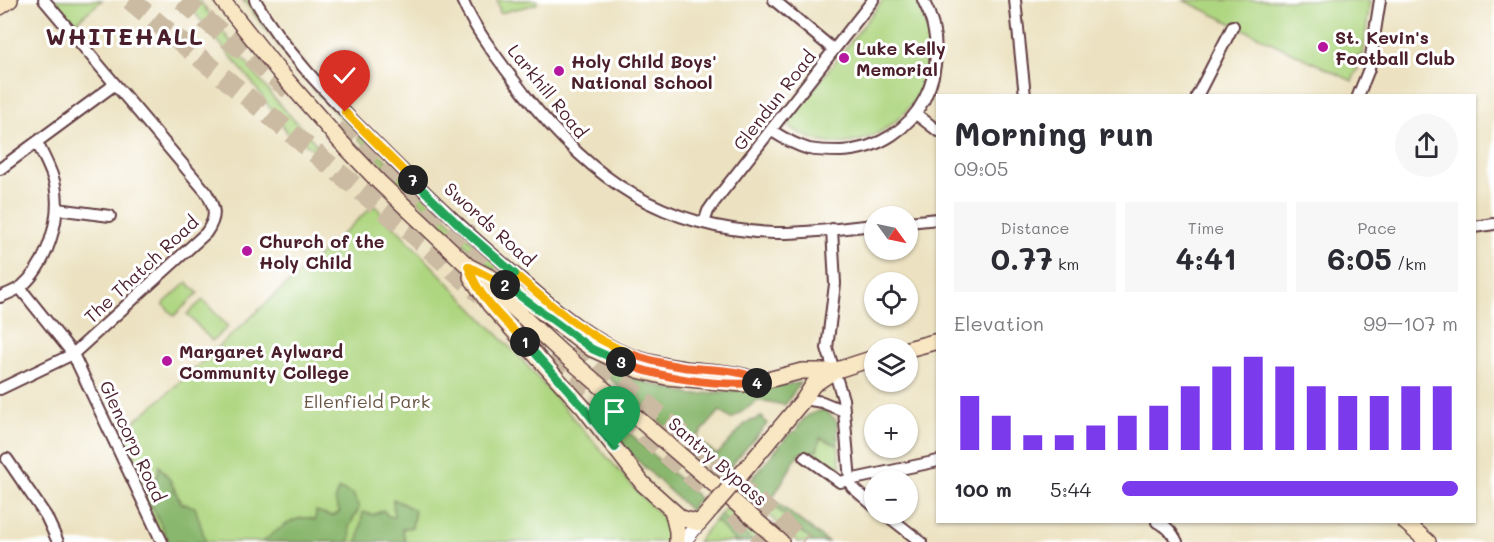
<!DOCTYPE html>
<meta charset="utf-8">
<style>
:root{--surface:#fff;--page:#f7f7f7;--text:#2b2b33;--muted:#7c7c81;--accent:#7c3aed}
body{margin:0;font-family:Mali,sans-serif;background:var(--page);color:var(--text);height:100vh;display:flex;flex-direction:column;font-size:22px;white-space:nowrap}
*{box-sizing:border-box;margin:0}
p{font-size:20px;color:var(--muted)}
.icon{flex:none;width:33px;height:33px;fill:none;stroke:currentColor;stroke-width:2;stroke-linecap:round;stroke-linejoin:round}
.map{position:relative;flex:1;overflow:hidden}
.panel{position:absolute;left:936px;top:94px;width:540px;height:429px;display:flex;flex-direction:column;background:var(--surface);border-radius:0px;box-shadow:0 2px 4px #0004}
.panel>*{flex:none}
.needle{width:39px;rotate:123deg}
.tools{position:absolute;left:864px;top:206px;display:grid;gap:12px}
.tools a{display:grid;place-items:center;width:54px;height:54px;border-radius:50%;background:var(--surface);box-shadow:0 2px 4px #0004;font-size:30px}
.pin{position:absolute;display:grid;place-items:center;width:51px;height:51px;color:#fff;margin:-62px -26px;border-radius:50% 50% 50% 0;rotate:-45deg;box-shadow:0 0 6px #0007}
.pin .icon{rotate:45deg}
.km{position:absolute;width:30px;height:30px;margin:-15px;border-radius:50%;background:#222;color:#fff;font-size:16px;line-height:30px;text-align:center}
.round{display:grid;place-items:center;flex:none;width:63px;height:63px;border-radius:32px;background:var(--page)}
.headline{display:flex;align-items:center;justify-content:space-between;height:102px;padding:0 18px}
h1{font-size:33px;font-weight:700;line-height:45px}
.figures{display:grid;grid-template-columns:repeat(3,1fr);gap:9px;height:102px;padding:6px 18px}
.figures div{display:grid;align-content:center;border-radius:0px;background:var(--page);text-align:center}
.figures b{font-size:30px;font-weight:700}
.figures small{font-size:16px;font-weight:400}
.figures p{font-size:16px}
.chart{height:168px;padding:12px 18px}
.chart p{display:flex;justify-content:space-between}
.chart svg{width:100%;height:108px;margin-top:6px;stroke:var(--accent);stroke-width:6}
ul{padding:0 18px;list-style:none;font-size:20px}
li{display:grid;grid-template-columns:96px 72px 1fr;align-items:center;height:45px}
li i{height:15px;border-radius:8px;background:var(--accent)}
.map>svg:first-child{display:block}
.green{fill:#aed680;stroke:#7c7a56;stroke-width:1.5}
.forest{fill:#8ab76e;stroke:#6a6b4c;stroke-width:1.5}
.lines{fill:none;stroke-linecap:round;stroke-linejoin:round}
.motorway-tunnel{stroke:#ccbba3;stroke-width:20;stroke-dasharray:20 10;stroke-linecap:butt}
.minor-casing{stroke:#623c42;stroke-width:14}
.tertiary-casing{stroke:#623c42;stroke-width:16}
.secondary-casing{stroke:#623c42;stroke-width:18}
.minor{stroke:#fff;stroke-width:10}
.tertiary{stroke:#fff;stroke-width:14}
.secondary{stroke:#f9e7c3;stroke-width:15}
.secondary-bridge-casing{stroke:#623c42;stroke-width:18;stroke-linecap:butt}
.secondary-bridge{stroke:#f9e7c3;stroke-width:15}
.split-1-casing{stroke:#fff;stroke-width:12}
.split-2-casing{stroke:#fff;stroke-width:12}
.split-3-casing{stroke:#fff;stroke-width:12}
.split-4-casing{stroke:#fff;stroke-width:12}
.split-5-casing{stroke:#fff;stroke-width:12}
.split-6-casing{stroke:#fff;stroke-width:12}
.split-7-casing{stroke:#fff;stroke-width:12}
.split-8-casing{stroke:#fff;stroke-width:12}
.split-1{stroke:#22a559;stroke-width:8}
.split-2{stroke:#f5b400;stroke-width:8}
.split-3{stroke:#22a559;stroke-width:8}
.split-4{stroke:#f0652b;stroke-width:8}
.split-5{stroke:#f0652b;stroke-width:8}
.split-6{stroke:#f5b400;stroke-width:8}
.split-7{stroke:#22a559;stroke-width:8}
.split-8{stroke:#f5b400;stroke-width:8}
.poi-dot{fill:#b5179e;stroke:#fff;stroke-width:2}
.labels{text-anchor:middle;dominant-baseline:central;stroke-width:6;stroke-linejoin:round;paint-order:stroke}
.poi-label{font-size:18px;font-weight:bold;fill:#4a1f2b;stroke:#fff;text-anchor:start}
.street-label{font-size:18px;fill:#4a1f2b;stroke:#fff}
.park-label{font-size:18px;fill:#685644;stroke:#fff}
.district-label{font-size:24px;font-weight:bold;letter-spacing:1.5px;fill:#4a1f2b;stroke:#fff}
</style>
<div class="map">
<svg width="1494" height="542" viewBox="0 0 1494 542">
<rect width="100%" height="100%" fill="#fff"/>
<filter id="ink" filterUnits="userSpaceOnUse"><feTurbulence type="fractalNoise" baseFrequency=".0167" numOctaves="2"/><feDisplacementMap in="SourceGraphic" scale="12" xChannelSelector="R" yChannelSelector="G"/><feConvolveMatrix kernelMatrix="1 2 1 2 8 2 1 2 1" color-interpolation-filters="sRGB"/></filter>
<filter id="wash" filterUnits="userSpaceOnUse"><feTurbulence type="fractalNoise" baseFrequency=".008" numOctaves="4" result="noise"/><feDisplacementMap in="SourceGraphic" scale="24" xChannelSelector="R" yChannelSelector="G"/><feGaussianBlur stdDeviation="1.35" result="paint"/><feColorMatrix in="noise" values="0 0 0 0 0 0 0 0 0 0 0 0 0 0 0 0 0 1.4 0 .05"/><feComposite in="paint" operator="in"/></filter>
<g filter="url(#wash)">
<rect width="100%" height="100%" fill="#ece2c1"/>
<!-- green -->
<path class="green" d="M53 0H102L74 24Z
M184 0H199L273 97 318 146 314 150 300 140 294 142 251 81Z
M243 0H251L356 129 353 132 312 88Z
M497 0H537V4L500 13Z
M883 0H917C923 15 929 31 930 49 930 104 878 152 823 142 809 139 798 132 786 125Z
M1183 0H1370L1363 56 1357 57 1354 63 1358 68 1352 81Z
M361 135C422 197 485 257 554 311L510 284 449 231 358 138Z
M374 205 523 361 636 490 664 519 669 531V542H163L119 434 160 400Z
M187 282 198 293 174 316 163 304Z
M203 300 228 327 212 341 187 314Z
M820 438 838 445 841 472H836L809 451 817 450Z
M748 486 752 495 764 497 814 542H798L743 492Z
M727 507 763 538 764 542H751L720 515Z
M715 520 737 542H697Z"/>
<!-- forest -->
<path class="forest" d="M599 363 631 378 692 395 800 383 785 405 759 400 731 419 720 411 696 438 717 455 746 423 762 417 767 424 723 475 595 366Z
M596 401 701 500 694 502 691 511 619 443 592 408Z
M825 410 837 421 838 445 820 438 817 451 799 453 772 499 828 542H813L764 497 752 495 748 484 789 434 796 431C802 418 810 412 825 410Z
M159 466 170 480 181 503 195 507 206 542H169L143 487 157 477Z
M339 489 353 494 359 508 349 527 351 537 348 542H262C276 532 297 511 315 520L316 511 332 516 340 512C335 503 333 499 339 489Z
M393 499 415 510 412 527 402 529 406 542H358L363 512 373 515 383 510 388 516 394 517Z
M720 515 754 542H736L715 520Z"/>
</g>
<g filter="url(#ink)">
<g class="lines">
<!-- motorway-tunnel -->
<path class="motorway-tunnel" d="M130 0 414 235 484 297
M182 0 293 93
M336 129 519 291
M507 316 768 542
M577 342 803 542"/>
<defs>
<path id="minor" d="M255 0C284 51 327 94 368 135 414 182 460 227 510 269 544 298 578 330 619 350 639 359 663 364 685 367 704 370 745 369 760 382
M462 0C475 31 504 67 525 95 592 180 663 229 774 233 808 234 842 228 874 225
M774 0 834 50
M1015 0 1025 96
M1197 96 1233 26
M1358 96 1369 69 1380 0
M916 114 938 131
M772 131C783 138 795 145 809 149 819 151 830 151 841 151 919 148 958 66 923 0
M0 169 114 85
M57 209 110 216
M908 222 938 219
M704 223 708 211 715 201 873 0
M1474 227 1494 224
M832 229 835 284 827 348 843 399 850 481 852 487 874 506
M20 288 73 354 162 542
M0 297C7 294 15 291 21 287 47 265 62 218 55 185 52 170 43 156 37 142
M0 389 73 354 206 233C217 217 216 209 206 192L44 0
M804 399 822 402 844 411
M805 457 840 482 938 461
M7 459 46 516 58 542
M884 513 921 542
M1157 522C1167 526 1172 532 1177 542"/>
<path id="tertiary" d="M683 542 699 523"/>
<path id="secondary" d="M222 0 277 69 339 140 379 182 468 266 507 286 592 349 638 370 666 377 743 384 760 382 802 371H834L874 358
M0 7 10 0
M471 277 490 305 583 407 643 484 681 518 699 523 711 509
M481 278 561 352 781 542
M908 349 938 341
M749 465 804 399 813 385 834 371
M672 510 677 531V542
M1405 522 1428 542"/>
</defs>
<!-- minor casing -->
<use href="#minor" class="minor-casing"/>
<!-- tertiary casing -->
<use href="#tertiary" class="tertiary-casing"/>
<!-- secondary casing -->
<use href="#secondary" class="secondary-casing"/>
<!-- minor -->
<use href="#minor" class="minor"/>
<!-- tertiary -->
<use href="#tertiary" class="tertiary"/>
<!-- secondary -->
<use href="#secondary" class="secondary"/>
<defs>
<path id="secondary-bridge" d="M711 509 749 465"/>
</defs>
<!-- secondary-bridge casing -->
<use href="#secondary-bridge" class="secondary-bridge-casing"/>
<!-- secondary-bridge -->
<use href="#secondary-bridge" class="secondary-bridge"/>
</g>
</g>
<g class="lines" filter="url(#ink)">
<defs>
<path id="split-1" d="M525 342 583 407 615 448"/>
<path id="split-2" d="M505 285 468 266C478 297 503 319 525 342"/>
<path id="split-3" d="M505 285 592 349 621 362"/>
<path id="split-4" d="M621 362C657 378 717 386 757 383"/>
<path id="split-5" d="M629 353C646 360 665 364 683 367 703 370 746 368 760 382L757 383"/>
<path id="split-6" d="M515 274C550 304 586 337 629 353"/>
<path id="split-7" d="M413 180 462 228 515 274"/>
<path id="split-8" d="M345 112 413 180"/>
</defs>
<!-- split-1 casing -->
<use href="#split-1" class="split-1-casing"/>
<!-- split-2 casing -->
<use href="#split-2" class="split-2-casing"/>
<!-- split-3 casing -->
<use href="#split-3" class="split-3-casing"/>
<!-- split-4 casing -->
<use href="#split-4" class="split-4-casing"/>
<!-- split-5 casing -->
<use href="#split-5" class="split-5-casing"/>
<!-- split-6 casing -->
<use href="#split-6" class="split-6-casing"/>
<!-- split-7 casing -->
<use href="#split-7" class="split-7-casing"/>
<!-- split-8 casing -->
<use href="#split-8" class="split-8-casing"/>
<!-- split-1 -->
<use href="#split-1" class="split-1"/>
<!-- split-2 -->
<use href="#split-2" class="split-2"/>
<!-- split-3 -->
<use href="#split-3" class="split-3"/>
<!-- split-4 -->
<use href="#split-4" class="split-4"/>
<!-- split-5 -->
<use href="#split-5" class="split-5"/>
<!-- split-6 -->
<use href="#split-6" class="split-6"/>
<!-- split-7 -->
<use href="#split-7" class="split-7"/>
<!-- split-8 -->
<use href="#split-8" class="split-8"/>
</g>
<!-- markers -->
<g class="poi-dot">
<circle cx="1323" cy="47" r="6"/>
<circle cx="844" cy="58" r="6"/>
<circle cx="559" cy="71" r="6"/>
<circle cx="247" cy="251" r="6"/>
<circle cx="167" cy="361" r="6"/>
</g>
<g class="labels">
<!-- poi labels -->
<g class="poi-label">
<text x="1335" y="37">St. Kevin's<tspan x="1335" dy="21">Football Club</tspan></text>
<text x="856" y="48">Luke Kelly<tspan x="856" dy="21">Memorial</tspan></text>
<text x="571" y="61">Holy Child Boys'<tspan x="571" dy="21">National School</tspan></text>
<text x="259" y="241">Church of the<tspan x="259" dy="21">Holy Child</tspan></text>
<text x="179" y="351">Margaret Aylward<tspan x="179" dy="21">Community College</tspan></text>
</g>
<!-- street labels -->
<g class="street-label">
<text transform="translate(548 91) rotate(51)">Larkhill Road</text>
<text transform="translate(774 100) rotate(-52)">Glendun Road</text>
<text transform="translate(490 224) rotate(42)">Swords Road</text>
<text transform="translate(141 269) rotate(-43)">The Thatch Road</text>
<text transform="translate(133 441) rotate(65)">Glencorp Road</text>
<text transform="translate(718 461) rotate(41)">Santry Bypass</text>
</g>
<!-- park labels -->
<g class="park-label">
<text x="367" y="401">Ellenfield Park</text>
</g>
<!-- district labels -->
<g class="district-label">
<text x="125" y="35">WHITEHALL</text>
</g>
</g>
</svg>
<div class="tools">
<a><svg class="needle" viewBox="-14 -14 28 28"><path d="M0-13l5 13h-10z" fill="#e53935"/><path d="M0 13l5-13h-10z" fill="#7c7c81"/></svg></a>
<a><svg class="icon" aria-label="locate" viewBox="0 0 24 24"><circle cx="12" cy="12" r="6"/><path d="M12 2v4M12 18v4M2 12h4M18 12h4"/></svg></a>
<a><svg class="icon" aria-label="layers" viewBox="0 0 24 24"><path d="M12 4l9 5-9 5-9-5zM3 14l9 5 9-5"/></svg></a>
<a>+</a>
<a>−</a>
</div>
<div class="pin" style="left:615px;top:448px;background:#1e9e55"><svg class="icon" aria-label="arrive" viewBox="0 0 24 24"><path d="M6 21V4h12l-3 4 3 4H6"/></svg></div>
<div class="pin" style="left:345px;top:112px;background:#d93025"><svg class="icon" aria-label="check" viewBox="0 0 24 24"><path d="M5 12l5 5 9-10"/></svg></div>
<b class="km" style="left:525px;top:342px">1</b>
<b class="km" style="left:505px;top:285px">2</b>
<b class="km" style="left:621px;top:362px">3</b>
<b class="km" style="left:757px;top:383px">4</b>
<b class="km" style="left:413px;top:180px">7</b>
<section class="panel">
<div class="headline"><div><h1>Morning run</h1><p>09:05</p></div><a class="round"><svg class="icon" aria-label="share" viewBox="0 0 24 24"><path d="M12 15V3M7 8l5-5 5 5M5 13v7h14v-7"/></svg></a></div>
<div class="figures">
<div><p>Distance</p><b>0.77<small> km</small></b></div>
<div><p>Time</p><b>4:41</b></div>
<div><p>Pace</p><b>6:05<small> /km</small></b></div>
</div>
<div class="chart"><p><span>Elevation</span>99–107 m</p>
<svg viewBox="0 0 160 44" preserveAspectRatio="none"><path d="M5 44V22M15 44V30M25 44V38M35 44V38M45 44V34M55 44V30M65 44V26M75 44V18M85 44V10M95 44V6M105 44V10M115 44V18M125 44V22M135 44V22M145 44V18M155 44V18"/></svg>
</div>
<ul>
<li><b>100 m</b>5:44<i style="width:100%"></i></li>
</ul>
</section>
</div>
